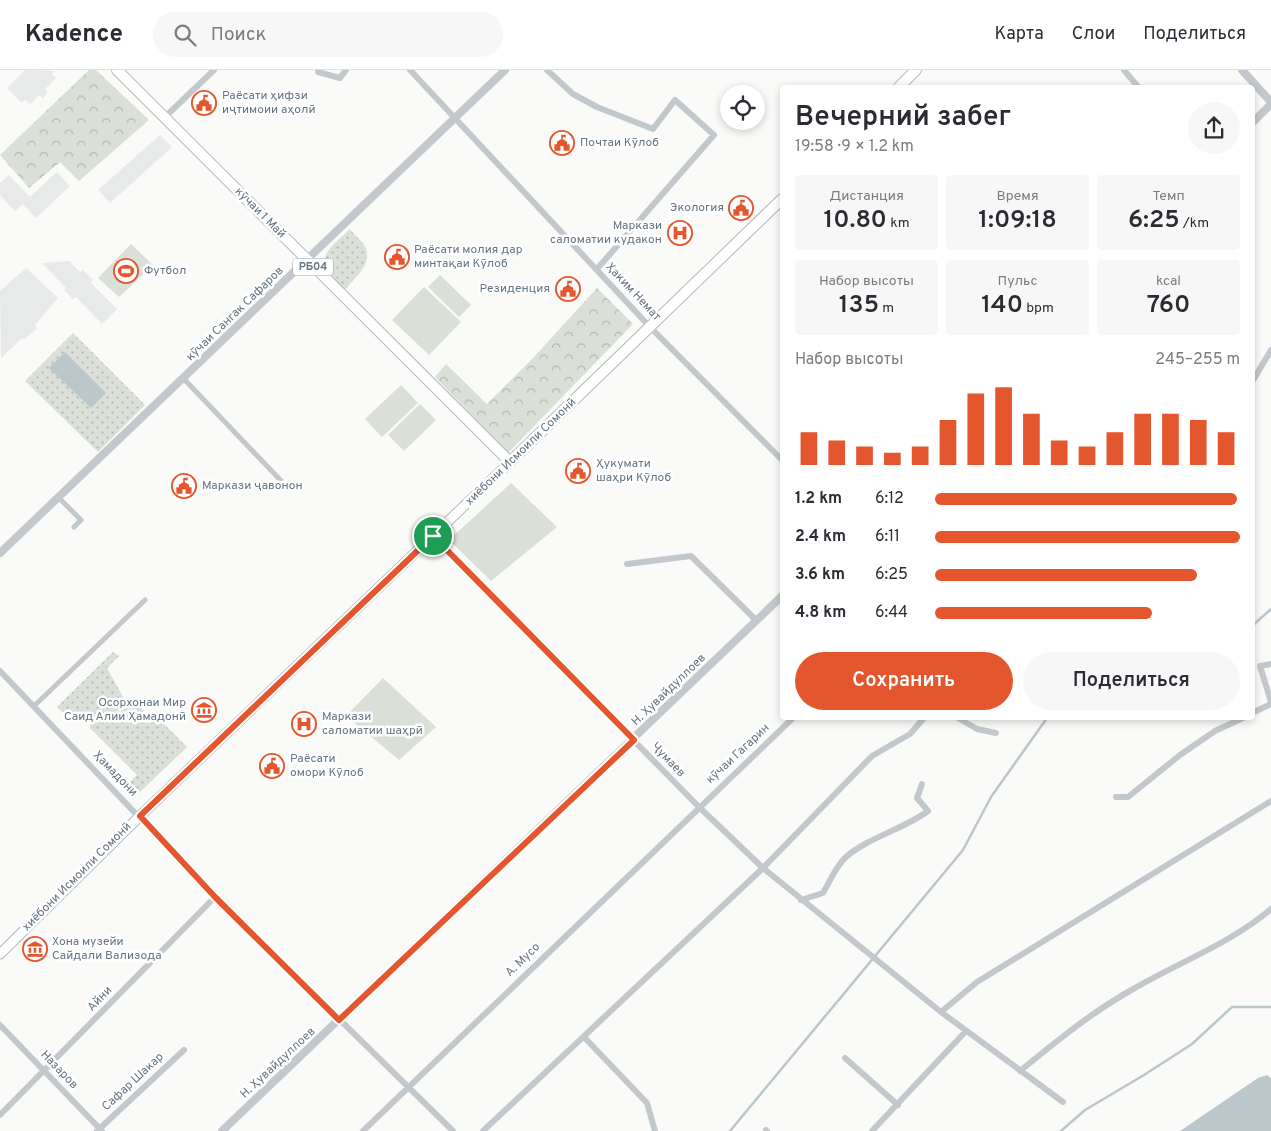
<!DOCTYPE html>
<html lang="ru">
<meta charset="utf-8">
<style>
:root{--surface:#fff;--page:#f7f7f7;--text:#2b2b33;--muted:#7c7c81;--line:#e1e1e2;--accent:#e4572e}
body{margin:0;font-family:Overpass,sans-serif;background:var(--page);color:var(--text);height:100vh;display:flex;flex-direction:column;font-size:19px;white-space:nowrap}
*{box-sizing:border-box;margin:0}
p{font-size:16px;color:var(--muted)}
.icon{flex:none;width:28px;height:28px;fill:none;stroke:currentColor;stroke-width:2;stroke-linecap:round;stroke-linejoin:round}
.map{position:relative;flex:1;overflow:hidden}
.drawer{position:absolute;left:780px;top:15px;width:475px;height:635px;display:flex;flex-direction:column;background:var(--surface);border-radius:5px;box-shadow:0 2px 8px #0003}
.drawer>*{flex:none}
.tools{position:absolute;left:720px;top:15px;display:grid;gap:10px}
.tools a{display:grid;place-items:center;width:45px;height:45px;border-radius:50%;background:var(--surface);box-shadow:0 2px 8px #0003;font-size:25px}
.pin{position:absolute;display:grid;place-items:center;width:42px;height:42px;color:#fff;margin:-21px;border:2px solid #fff;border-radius:50%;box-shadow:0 1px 5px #0007}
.round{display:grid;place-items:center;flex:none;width:52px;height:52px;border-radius:26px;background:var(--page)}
.summary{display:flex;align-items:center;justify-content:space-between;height:85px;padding:0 15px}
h1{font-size:28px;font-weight:600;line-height:38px}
.metrics{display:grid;grid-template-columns:repeat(3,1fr);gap:8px;height:85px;padding:5px 15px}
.metrics div{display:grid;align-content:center;border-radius:5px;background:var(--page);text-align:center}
.metrics b{font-size:25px;font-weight:600}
.metrics small{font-size:14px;font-weight:400}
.metrics p{font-size:14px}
.chart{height:140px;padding:10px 15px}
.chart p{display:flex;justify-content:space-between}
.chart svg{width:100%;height:90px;margin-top:5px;stroke:var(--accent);stroke-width:6}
.cta{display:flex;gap:10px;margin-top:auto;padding:10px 15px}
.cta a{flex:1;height:58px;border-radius:30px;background:var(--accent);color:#fff;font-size:20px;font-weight:600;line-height:58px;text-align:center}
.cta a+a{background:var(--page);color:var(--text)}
ul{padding:0 15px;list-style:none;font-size:16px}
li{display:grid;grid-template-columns:80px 60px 1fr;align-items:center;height:38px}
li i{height:12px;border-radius:6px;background:var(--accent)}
header{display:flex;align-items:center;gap:30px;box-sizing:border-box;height:70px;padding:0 25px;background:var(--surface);border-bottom:1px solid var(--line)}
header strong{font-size:24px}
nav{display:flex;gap:28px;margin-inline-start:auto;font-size:18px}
.search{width:350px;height:45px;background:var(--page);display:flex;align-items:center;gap:12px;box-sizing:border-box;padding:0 18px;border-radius:28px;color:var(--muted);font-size:19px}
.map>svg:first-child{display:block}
.built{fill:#e8e9e9}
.grass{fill:#dadfd7}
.forest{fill:url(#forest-crowns)}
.park{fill:url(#park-dots)}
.water{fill:#bbc7cb}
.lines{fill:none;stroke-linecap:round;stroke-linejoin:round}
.stream{stroke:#bbc7cb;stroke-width:2.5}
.secondary-casing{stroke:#b3babf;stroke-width:11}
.primary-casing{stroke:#b5babe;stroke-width:12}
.pedestrian{stroke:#c3c8cc;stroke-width:5}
.minor{stroke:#c3c8cc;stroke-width:6}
.tertiary{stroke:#c3c8cc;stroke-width:8}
.secondary{stroke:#fff;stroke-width:9}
.primary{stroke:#fff;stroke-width:10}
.route-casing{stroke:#fff;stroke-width:10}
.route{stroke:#e4572e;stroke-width:6}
.labels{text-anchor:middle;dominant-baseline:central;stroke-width:5;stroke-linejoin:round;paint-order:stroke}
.shield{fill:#fff;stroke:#939fa8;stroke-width:1}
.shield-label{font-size:11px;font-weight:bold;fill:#657683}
.poi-label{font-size:12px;fill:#657683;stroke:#fff;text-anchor:start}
.street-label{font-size:12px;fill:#657683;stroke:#fff}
</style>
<header>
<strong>Kadence</strong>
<div class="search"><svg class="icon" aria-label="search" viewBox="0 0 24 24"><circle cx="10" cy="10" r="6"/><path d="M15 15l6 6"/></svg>Поиск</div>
<nav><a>Карта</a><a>Слои</a><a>Поделиться</a></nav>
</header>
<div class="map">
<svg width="1271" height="1061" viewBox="0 0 1271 1061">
<defs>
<pattern id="forest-crowns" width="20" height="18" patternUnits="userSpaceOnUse" patternTransform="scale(1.25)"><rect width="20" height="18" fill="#dadfd7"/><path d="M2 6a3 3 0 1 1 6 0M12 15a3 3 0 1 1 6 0" fill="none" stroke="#b4b9b4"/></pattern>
<pattern id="park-dots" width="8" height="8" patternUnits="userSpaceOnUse" patternTransform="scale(1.25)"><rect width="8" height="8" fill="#dadfd7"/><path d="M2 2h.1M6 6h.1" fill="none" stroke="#b4b9b4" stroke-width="1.8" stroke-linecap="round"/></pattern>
</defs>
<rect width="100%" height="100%" fill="#fafaf8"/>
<!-- built -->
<path class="built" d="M25 0 55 1 52 4 56 8 45 19 48 22 43 28 39 25 30 34 25 30 22 33 7 18Z
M160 65 172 77 110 133 98 120Z
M57 102 70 116 36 148 23 134 15 141 0 125V113L9 105 30 127Z
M69 191 80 202 83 200 93 210 91 213 117 239 102 254 76 227 73 229 64 220 66 218 42 193Z
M26 198 58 228 35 255 37 258 24 270 22 268 1 288 0 221Z"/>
<!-- grass -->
<path class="grass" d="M131 174 153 195 119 227 98 208Z
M440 205 471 235 459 247 428 217Z
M424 217 461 252 429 285 392 250Z
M401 315 418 333 382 367 365 349Z
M420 334 436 350 404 381 388 365Z
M511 413 557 457 491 511 449 470Z
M383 608 436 657 399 690 346 646Z"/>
<!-- forest -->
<path class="forest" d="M89 0H96L149 50 79 111 60 92 29 118 0 85Z
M597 218 633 254 508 383 435 307 446 294 487 334 534 287Z"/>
<!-- park -->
<path class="park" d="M350 159C354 165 363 172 366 178 372 196 353 209 345 220 314 189 321 186 350 159Z
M73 263 145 335 98 382 25 311Z
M113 582 119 586 107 598 128 636 141 638 149 650 155 645 187 677 139 723 129 713 137 705 90 658 91 646 65 644 57 637Z"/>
<!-- water -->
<path class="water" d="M65 282 106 323 91 338 49 298Z
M1267 1005 1271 1008V1061H1180L1258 1008Z"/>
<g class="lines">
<!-- stream -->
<path class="stream" d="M1252 556 1271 539
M730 1061 963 780 991 727 1047 648
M1061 1061 1085 1040 1144 1005 1192 974 1232 937H1271"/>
<defs>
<path id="secondary" d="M0 884 140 746 510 392"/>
<path id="primary" d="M117 0 510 392 782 129
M898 18 916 0"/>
</defs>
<!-- secondary casing -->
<use href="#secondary" class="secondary-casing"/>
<!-- primary casing -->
<use href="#primary" class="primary-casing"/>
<!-- pedestrian -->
<path class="pedestrian" d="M184 309 286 416
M58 427 81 450 74 457
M34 636 145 530"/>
<!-- minor -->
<path class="minor" d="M410 0 650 257 782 390
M547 0 573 24 597 37 653 59 675 30 714 65 597 199
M1124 0 1139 18
M318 2 340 8 346 0
M165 47 214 0
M1252 312 1271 280
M433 466 698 736 763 798 941 942 1063 1032
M627 494 691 486 757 551
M1271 594 1260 596 1271 632
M0 601 215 827 453 1061
M1252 643 1271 634
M958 648 977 659 996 663
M1116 727H1128L1180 685 1215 661 1243 648
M801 830 823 823C831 810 835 797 846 787 867 768 904 759 928 741L917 728 922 714
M941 942 977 912 1271 731
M0 955 102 1061
M584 967 647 1033 655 1061
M845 988 898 1035
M1020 1001C1057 971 1093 941 1135 918 1180 892 1231 873 1271 839
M0 1045 215 827
M766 1060 767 1061
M97 1061 184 980
M363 1061 793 648
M483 1061 763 798 872 686 910 664 924 648
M872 1061 966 961"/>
<!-- tertiary -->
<path class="tertiary" d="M1242 0 1271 32
M1252 53 1271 34
M0 483 505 0
M222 1061 782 526"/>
<!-- secondary -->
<use href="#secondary" class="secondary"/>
<!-- primary -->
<use href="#primary" class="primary"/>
</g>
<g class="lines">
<defs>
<path id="route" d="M433 466 634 670 339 950 215 827 140 746Z"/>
</defs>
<!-- route casing -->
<use href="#route" class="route-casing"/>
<!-- route -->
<use href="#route" class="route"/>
</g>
<!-- icons -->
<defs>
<symbol id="civic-ring" viewBox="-11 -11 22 22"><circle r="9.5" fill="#fff" stroke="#e4572e" stroke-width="1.5"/><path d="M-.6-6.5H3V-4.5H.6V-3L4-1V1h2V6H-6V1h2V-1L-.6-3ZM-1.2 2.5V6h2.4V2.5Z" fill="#e4572e"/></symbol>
<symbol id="hospital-ring" viewBox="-11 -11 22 22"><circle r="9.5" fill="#fff" stroke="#e4572e" stroke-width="1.5"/><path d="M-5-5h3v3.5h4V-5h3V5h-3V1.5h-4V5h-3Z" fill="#e4572e"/></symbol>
<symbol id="stadium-ring" viewBox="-11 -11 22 22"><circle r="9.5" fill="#fff" stroke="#e4572e" stroke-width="1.5"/><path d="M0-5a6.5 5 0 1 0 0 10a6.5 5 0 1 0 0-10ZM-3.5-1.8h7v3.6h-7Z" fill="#e4572e"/></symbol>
<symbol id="museum-ring" viewBox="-11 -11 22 22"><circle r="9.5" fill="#fff" stroke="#e4572e" stroke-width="1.5"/><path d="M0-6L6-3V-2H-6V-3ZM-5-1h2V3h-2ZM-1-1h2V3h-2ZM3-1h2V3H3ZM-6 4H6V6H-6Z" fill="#e4572e"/></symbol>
</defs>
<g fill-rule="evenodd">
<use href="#civic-ring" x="190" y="19" width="28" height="28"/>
<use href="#civic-ring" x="548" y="59" width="28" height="28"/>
<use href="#civic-ring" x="727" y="124" width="28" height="28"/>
<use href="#hospital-ring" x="666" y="149" width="28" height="28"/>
<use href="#civic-ring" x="383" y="173" width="28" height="28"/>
<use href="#stadium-ring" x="112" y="187" width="28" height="28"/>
<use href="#civic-ring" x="554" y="205" width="28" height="28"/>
<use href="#civic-ring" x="564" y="387" width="28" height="28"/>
<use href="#civic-ring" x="170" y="402" width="28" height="28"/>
<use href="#museum-ring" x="190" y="626" width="28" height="28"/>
<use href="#hospital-ring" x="290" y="640" width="28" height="28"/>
<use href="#civic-ring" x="258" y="682" width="28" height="28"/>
<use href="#museum-ring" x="21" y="865" width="28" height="28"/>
</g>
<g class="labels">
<!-- shield labels -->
<rect class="shield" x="293" y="188.5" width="40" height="17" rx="4"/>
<g class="shield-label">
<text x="313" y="197">РБ04</text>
</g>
<!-- poi labels -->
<g class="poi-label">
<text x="222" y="26">Раёсати ҳифзи<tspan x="222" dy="14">иҷтимоии аҳолӣ</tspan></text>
<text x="580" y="73">Почтаи Кӯлоб</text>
<text x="724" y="138" text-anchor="end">Экология</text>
<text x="662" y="156" text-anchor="end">Маркази<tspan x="662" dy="14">саломатии кудакон</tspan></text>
<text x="414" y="180">Раёсати молия дар<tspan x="414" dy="14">минтақаи Кӯлоб</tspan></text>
<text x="144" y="201">Футбол</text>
<text x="550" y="219" text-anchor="end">Резиденция</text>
<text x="596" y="394">Ҳукумати<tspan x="596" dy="14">шаҳри Кӯлоб</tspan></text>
<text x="202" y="416">Маркази ҷавонон</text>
<text x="186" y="633" text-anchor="end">Осорхонаи Мир<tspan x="186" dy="14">Саид Алии Ҳамадонӣ</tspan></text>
<text x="322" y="647">Маркази<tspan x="322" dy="14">саломатии шаҳрӣ</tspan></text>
<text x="290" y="689">Раёсати<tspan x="290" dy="14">омори Кӯлоб</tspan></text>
<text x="52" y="872">Хона музейи<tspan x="52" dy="14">Сайдали Вализода</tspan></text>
</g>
<!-- street labels -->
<g class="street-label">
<text transform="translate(260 143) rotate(45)">кӯчаи 1 Май</text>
<text transform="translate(633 222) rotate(47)">Ҳаким Немат</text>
<text transform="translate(235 244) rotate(-44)">кӯчаи Сангак Сафаров</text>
<text transform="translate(521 382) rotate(-44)">хиёбони Исмоили Сомонӣ</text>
<text transform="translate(669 620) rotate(-44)">Н. Ҳувайдуллоев</text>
<text transform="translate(738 684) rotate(-43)">кӯчаи Гагарин</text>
<text transform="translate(668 690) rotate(46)">Ҷумаев</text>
<text transform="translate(115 704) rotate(46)">Ҳамадони</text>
<text transform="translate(77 807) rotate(-45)">хиёбони Исмоили Сомонӣ</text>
<text transform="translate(523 890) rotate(-44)">А. Мусо</text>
<text transform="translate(100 929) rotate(-46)">Айни</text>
<text transform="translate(278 993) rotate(-43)">Н. Ҳувайдуллоев</text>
<text transform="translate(59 1000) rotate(46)">Назаров</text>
<text transform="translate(133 1012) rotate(-43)">Сафар Шакар</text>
</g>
</g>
</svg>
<div class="tools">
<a><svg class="icon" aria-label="locate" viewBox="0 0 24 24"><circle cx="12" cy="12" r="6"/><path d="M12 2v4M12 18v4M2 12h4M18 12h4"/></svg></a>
</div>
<div class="pin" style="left:433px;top:466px;background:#1e9e55"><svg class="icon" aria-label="arrive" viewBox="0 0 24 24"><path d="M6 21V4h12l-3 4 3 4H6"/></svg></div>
<section class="drawer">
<div class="summary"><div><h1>Вечерний забег</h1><p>19:58 · 9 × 1.2 km</p></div><a class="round"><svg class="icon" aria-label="share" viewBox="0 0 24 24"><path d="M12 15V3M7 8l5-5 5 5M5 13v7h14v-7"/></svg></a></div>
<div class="metrics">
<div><p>Дистанция</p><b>10.80<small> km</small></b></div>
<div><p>Время</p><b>1:09:18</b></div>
<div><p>Темп</p><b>6:25<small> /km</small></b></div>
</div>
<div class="metrics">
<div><p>Набор высоты</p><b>135<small> m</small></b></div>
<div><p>Пульс</p><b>140<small> bpm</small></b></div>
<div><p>kcal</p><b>760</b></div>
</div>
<div class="chart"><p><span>Набор высоты</span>245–255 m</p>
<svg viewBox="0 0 160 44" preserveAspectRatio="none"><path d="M5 44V28M15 44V32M25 44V35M35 44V38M45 44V35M55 44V22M65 44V9M75 44V6M85 44V19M95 44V32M105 44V35M115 44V28M125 44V19M135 44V19M145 44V22M155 44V28"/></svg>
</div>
<ul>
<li><b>1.2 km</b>6:12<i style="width:99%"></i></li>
<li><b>2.4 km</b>6:11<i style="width:100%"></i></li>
<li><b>3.6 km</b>6:25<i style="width:86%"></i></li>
<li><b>4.8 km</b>6:44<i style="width:71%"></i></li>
</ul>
<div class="cta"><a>Сохранить</a><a>Поделиться</a></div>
</section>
</div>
